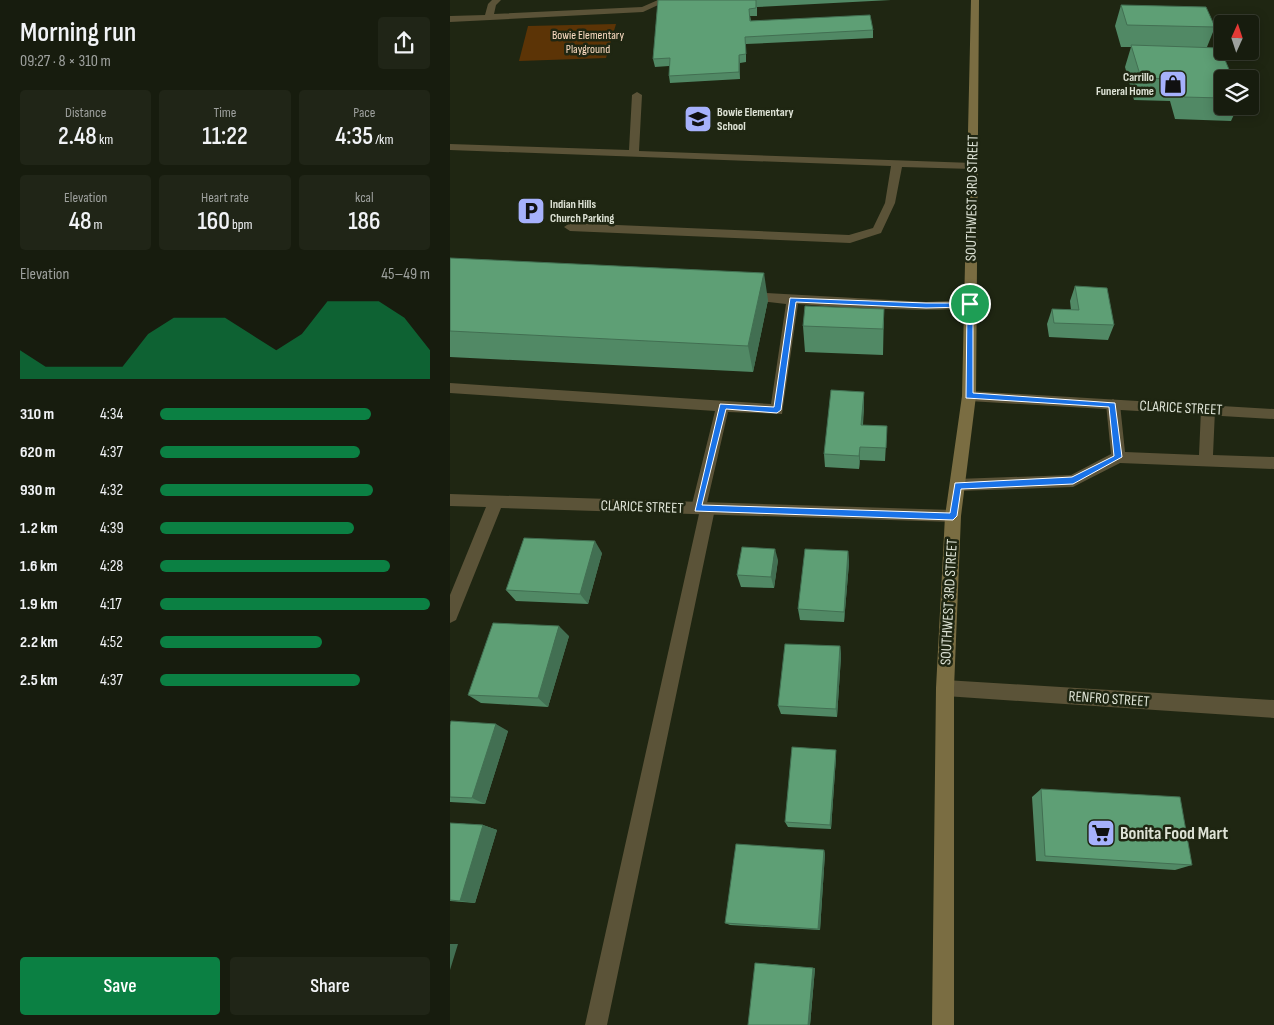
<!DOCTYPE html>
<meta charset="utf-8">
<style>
:root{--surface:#171c0e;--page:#202517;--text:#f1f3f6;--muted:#9ea19e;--line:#363a2e;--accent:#0b8043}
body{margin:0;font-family:"Sofia Sans Condensed",sans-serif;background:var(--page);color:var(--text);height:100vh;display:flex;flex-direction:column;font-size:19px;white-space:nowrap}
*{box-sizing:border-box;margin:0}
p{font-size:16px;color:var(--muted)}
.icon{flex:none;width:28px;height:28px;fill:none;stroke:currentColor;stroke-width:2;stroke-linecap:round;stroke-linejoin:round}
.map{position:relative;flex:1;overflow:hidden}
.sheet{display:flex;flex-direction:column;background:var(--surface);width:450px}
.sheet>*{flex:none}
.needle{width:32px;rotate:3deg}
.controls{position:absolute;left:764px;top:15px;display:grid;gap:10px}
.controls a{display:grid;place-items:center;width:45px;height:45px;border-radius:5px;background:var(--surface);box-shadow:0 2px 12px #0003,0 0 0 1px var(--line);font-size:25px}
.pin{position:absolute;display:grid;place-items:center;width:42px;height:42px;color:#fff;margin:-21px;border:2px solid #fff;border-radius:50%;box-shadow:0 1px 5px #0007}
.round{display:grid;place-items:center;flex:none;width:52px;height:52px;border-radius:5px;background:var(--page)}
.summary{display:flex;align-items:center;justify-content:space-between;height:85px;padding:0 20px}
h1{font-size:28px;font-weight:600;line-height:38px}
.figures{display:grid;grid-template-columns:repeat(3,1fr);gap:8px;height:85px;padding:5px 20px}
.figures div{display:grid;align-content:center;border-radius:5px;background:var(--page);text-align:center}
.figures b{font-size:25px;font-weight:600}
.figures small{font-size:14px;font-weight:400}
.figures p{font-size:14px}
.chart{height:140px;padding:10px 20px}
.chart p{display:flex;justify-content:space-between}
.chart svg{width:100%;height:90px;margin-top:5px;fill:var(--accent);opacity:.7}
.primary-button{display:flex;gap:10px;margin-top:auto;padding:10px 20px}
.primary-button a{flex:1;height:58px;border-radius:5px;background:var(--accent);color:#fff;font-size:20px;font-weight:600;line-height:58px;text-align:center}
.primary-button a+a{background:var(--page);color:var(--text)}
ul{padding:0 20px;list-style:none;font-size:16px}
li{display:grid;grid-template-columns:80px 60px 1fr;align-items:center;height:38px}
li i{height:12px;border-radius:6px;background:var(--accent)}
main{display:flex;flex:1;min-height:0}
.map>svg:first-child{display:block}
.green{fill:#5c3406}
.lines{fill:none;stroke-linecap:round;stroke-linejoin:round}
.lane{fill:#5b5338;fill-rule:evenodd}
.street{fill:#5b5338;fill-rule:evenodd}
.secondary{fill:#7a6d42;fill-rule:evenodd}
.wall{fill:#518965}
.shaded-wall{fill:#426f52}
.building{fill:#5e9f75;stroke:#426f52}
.route{fill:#1a73e8;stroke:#fff;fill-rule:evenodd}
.labels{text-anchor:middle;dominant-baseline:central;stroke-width:5;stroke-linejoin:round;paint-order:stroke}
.far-park-label{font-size:12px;fill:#fbdcc2;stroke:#1f2612}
.far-poi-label{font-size:12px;font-weight:bold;fill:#dee3d6;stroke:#1f2612;text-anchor:start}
.street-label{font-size:15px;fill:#dee3d6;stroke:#1f2612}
.near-poi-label{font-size:18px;font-weight:bold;fill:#dee3d6;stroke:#1f2612;text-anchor:start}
</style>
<main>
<section class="sheet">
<div class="summary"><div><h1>Morning run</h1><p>09:27 · 8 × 310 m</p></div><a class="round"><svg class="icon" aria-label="share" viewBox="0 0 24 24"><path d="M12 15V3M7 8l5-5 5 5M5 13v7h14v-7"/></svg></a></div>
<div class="figures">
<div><p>Distance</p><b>2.48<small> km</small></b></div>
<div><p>Time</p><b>11:22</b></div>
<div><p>Pace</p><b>4:35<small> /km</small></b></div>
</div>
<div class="figures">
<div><p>Elevation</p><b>48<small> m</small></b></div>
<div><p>Heart rate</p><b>160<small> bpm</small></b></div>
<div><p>kcal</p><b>186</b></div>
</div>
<div class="chart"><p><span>Elevation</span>45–49 m</p>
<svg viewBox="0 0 160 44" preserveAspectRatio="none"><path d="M0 44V30L10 38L20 38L30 38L40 38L50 22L60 14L70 14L80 14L90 22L100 30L110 22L120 6L130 6L140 6L150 14L160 30V44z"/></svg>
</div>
<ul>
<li><b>310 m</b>4:34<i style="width:78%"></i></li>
<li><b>620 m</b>4:37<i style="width:74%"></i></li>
<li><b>930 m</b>4:32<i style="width:79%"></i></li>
<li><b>1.2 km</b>4:39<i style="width:72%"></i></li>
<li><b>1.6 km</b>4:28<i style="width:85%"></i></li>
<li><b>1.9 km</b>4:17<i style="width:100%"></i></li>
<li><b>2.2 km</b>4:52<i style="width:60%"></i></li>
<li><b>2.5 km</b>4:37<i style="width:74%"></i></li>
</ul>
<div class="primary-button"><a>Save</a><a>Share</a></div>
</section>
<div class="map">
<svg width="824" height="1025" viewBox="0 0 824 1025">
<rect width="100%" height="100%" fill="#1f2612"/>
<!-- green -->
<path class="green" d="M166 24 156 58 69 61 78 26Z"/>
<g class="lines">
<!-- lane -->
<path class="lane" d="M42 0H51L46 5 44 14 192 7 208 0H219L193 12 0 22V16L35 15 38 4Z
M187 92 192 95 189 151 523 163 528 166 523 169 452 167 445 203 431 233 400 243 120 231 114 227 120 223 399 235 423 228 435 203 441 166 0 150V144L179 150 182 95Z
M297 292 476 302 520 300 526 304C518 316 372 306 348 304L332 414 278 412 257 503 263 505 265 509 157 1025H135L249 514 243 512 241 508 265 411 0 393V383L321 404 336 304 293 299 291 296 293 293Z
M663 399 670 404 675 452 749 455 751 410 758 405 765 410 763 455 824 457V469L670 463 623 487 507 491 502 489 500 485 502 481 507 479 621 475 661 454 656 404Z"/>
<!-- street -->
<path class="street" d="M519 391 824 409V419L519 401 512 396Z
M0 494 503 510 508 511 511 516 508 521 503 522 51 508 8 615 6 620 0 623V595L36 507 0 506Z
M495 680 824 700V718L495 696 489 694 486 688 489 682Z"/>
<!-- secondary -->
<path class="secondary" d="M521 0H529L526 396 511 516 504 688V1025H482L486 688 495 516 512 396Z"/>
</g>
<!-- wall -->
<path class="wall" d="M208 0H441L307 7V16H300L301 21 423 30V38L296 44V62L290 63V79L220 83 219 76V66L205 67 203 59Z
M671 5 765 27 757 47 772 79V106H788L781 121 725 119 720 101 684 100 675 67 681 47H671L665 26Z
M0 258 318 300 303 372 0 357Z
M625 286 664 325 658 340 599 337 597 324 602 309 621 310 620 301Z
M434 309 433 355 355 352 353 326Z
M414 392V406L413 425 437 426 435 461 410 460 409 469 375 467 374 454Z
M398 551 399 563 394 622 350 620 348 609Z
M152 553 138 604 66 601 56 590Z
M328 560 324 588 291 587 287 575Z
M119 636 98 707 31 703 18 695Z
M390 646 391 656 387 717 331 714 328 706Z
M0 725 58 731 35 804 0 802Z
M386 757 381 829 338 827 335 822Z
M591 789 742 865 725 870 586 861 582 797Z
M0 823 33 825 47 830 25 903 0 901Z
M375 853 370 930 280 925 275 923Z
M305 963 365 968 360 1025Z"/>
<!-- shaded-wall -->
<path class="shaded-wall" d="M289 55 290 63V79L289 72Z
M314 273 318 300 303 372 298 346Z
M414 392V406L411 439V425Z
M410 447V460L409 469V456Z
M145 541 152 553 138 604 130 594Z
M325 549 328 560 324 588 321 577Z
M398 551 399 563 394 622V612Z
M109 626 119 636 98 707 88 698Z
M390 646 391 656 387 717 386 709Z
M46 724 58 731 35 804 22 798Z
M386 750V757L381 829 380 825Z
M33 825 47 830 25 903 10 901Z
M374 850 375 853 370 930 368 929Z
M0 944H8L0 970Z
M363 968H365L360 1025H358Z"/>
<!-- building -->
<path class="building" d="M208 0H306V8L299 9 300 21 420 15 423 30 295 37 296 54 289 55V72L219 76 220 58 203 59Z
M671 5 756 7 765 27 677 25Z
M681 45 770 48 783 79H772V98L734 97 728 79 691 78Z
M0 258 314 273 298 346 0 331Z
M625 286 657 288 664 325 604 323 602 309 629 310Z
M355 306 434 309 433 329 353 326Z
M381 390 414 392 411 425 437 426 436 448 410 447 409 456 374 454Z
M74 538 145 541 130 594 56 590Z
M292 547 325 549 321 577 287 575Z
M355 549 398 551 394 612 348 609Z
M43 623 109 626 88 698 18 695Z
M335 644 390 646 386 709 328 706Z
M1 721 46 724 22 798 0 797V725Z
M342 747 386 750 380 825 335 822Z
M591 789 730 797 742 865 595 856Z
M0 823 33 825 10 901 0 900Z
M286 844 374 850 368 929 275 923Z
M305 963 363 968 358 1025H298Z"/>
<!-- route -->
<path class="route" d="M340 298 476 303H523V393L665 403 672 457 623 484 511 489 507 516 503 520 245 511 270 404 324 407ZM346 302 476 308 517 307 516 398 659 407 664 456 622 477 505 483 500 513 252 505 276 409 327 413 331 410Z"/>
<!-- icons -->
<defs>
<symbol id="shop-square" viewBox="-11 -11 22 22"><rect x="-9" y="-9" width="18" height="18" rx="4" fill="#a6b1fc" stroke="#1f2612"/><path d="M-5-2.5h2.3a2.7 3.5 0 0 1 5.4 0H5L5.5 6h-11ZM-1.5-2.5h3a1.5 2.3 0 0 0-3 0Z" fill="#111"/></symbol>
<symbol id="school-square" viewBox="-11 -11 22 22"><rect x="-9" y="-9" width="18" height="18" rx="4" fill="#a6b1fc" stroke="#1f2612"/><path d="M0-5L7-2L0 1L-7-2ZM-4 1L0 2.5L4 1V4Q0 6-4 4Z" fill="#111"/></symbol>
<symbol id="parking-square" viewBox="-11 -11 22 22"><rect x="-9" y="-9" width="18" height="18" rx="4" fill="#a6b1fc" stroke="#1f2612"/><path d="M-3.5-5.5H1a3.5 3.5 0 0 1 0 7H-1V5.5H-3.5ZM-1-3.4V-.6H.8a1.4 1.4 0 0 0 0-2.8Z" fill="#111"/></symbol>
<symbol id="supermarket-square" viewBox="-11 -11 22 22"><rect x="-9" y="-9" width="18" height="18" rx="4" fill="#a6b1fc" stroke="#1f2612"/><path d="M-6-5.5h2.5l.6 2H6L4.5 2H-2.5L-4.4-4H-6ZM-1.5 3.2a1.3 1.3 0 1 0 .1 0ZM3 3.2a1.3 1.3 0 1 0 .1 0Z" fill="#111"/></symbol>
</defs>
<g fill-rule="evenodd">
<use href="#shop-square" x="707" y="68" width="32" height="32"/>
<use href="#school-square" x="232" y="103" width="32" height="32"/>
<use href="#parking-square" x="65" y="195" width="32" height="32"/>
<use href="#supermarket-square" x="635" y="817" width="32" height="32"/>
</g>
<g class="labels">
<!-- far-park labels -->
<g class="far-park-label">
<text x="138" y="35">Bowie Elementary<tspan x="138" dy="14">Playground</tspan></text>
</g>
<!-- far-poi labels -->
<g class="far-poi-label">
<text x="704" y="77" text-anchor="end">Carrillo<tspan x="704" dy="14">Funeral Home</tspan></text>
<text x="267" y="112">Bowie Elementary<tspan x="267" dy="14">School</tspan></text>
<text x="100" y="204">Indian Hills<tspan x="100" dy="14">Church Parking</tspan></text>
</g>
<!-- street labels -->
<g class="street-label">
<text transform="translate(522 198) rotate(-89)">SOUTHWEST 3RD STREET</text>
<text transform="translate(731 408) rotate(3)">CLARICE STREET</text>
<text transform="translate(192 507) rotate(2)">CLARICE STREET</text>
<text transform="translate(499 602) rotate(-87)">SOUTHWEST 3RD STREET</text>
<text transform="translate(659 699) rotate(4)">RENFRO STREET</text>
</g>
<!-- near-poi labels -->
<g class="near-poi-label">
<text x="670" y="833">Bonita Food Mart</text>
</g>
</g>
</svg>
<div class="controls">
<a><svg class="needle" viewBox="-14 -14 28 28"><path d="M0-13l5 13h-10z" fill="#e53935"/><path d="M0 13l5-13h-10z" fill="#9ea19e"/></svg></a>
<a><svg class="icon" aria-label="layers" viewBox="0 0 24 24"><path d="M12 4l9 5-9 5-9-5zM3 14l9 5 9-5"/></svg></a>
</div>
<div class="pin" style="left:520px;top:304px;background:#1e9e55"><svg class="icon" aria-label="arrive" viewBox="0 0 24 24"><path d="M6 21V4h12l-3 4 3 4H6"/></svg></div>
</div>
</main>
